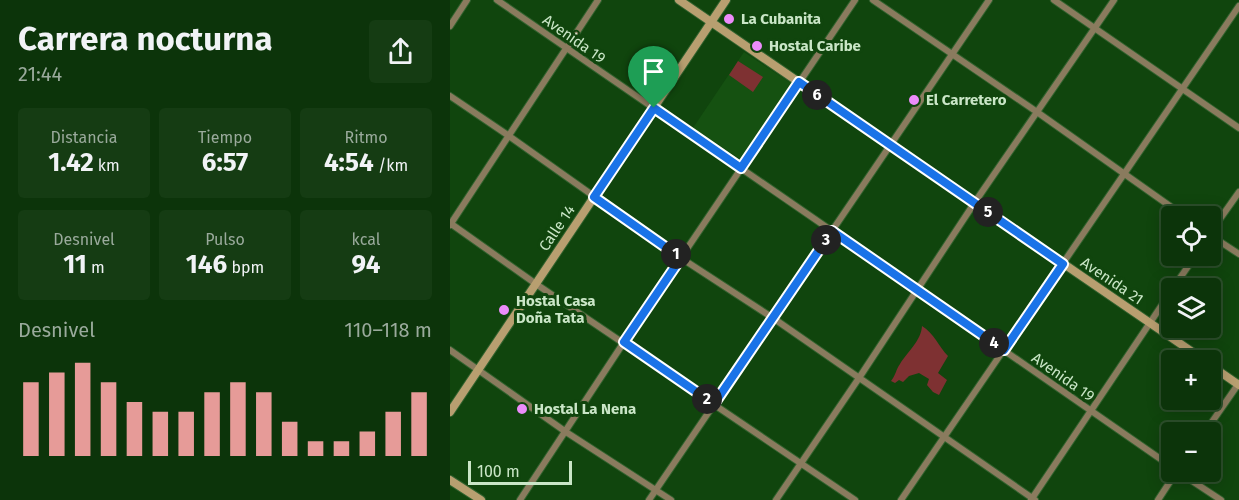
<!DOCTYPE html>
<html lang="es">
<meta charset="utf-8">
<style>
:root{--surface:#0c340a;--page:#153c13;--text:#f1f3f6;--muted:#9aaa9c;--line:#2c4f2b;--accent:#e69b98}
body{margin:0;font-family:"Fira Sans",sans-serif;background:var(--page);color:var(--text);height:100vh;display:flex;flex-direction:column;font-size:22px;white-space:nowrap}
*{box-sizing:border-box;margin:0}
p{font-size:20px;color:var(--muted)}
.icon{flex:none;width:33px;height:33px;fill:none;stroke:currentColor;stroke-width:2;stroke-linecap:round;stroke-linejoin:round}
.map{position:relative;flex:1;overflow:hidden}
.panel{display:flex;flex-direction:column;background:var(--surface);width:450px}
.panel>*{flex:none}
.buttons{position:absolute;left:711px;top:206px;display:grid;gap:12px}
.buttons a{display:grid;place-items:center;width:60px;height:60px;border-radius:6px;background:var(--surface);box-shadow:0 3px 15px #0003,0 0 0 2px var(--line);font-size:30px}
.scale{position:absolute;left:18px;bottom:15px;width:104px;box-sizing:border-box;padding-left:6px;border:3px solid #cae6c7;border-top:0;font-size:16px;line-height:21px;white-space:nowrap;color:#cae6c7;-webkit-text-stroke:4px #10450d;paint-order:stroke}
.pin{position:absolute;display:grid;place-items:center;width:51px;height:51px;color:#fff;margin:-62px -26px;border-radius:50% 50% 50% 0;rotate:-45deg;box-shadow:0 0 6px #0007}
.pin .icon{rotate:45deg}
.km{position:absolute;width:30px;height:30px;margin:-15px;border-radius:50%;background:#222;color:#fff;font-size:16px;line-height:30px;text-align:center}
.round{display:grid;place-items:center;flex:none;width:63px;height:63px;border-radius:6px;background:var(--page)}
.overview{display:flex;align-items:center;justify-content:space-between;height:102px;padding:0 18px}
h1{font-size:33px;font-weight:700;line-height:45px}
.stats{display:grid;grid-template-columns:repeat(3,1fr);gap:9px;height:102px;padding:6px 18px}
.stats div{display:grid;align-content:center;border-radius:6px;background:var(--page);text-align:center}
.stats b{font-size:26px;font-weight:700}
.stats small{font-size:16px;font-weight:400}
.stats p{font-size:16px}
.chart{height:168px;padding:12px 18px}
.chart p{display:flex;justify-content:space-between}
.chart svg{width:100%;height:108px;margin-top:6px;stroke:var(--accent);stroke-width:6}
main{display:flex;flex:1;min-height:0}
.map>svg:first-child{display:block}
.built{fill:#155111}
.green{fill:#7e3132}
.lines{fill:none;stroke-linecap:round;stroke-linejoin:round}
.street-casing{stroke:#31622e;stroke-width:8}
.secondary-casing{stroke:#31622e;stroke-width:10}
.street{stroke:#8a7b5e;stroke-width:6}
.secondary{stroke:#b89f70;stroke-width:8}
.route-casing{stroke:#fff;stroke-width:12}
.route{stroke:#1a73e8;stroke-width:8}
.poi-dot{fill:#ec8cfa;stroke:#10450d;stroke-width:2}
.labels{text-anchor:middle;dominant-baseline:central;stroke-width:6;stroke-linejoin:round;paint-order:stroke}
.poi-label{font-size:15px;font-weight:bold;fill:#cae6c7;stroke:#10450d;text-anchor:start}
.street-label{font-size:15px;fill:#cae6c7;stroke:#10450d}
</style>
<main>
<section class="panel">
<div class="overview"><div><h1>Carrera nocturna</h1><p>21:44</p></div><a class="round"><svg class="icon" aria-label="share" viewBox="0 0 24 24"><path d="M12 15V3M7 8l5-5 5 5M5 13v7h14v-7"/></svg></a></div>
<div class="stats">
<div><p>Distancia</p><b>1.42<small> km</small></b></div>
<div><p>Tiempo</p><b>6:57</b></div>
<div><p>Ritmo</p><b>4:54<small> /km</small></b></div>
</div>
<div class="stats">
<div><p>Desnivel</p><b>11<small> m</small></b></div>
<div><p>Pulso</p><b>146<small> bpm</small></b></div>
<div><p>kcal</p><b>94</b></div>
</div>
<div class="chart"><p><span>Desnivel</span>110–118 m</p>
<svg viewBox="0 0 160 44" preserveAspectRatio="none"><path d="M5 44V14M15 44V10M25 44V6M35 44V14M45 44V22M55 44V26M65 44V26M75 44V18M85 44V14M95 44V18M105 44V30M115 44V38M125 44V38M135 44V34M145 44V26M155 44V18"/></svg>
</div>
</section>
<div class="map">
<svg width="789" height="500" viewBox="0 0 789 500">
<rect width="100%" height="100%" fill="#10450d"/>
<!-- built -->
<path class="built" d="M294 52 344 85 293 161 243 128Z"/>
<!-- green -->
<path class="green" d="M288 61 313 77 303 92 279 75Z
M472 326C484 333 489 347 498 356L488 373 497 380 489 395 483 392 477 385 479 379 469 373 459 376 453 382 449 380 445 383 441 381C446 375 446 369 450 364 458 351 471 341 472 326Z"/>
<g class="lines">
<defs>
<path id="street" d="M47 0 382 231 722 467
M423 0 587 112 734 216
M604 0 789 128
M0 26 17 0
M0 96 59 136 231 258 323 318 585 500
M0 223 86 284 405 500
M0 225 148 0
M760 233 789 192
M760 235 789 254
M723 288 746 255
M0 350 116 432 221 500
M755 432 789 383
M70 500 174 342 405 0
M199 500 539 0
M326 500 409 378 525 202 664 0
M451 500 789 6
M581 500 722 290
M708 500 727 471 771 500"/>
<path id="secondary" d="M229 0 754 360
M760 365 789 385
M0 412 276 0
M0 480 31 500"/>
</defs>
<!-- street casing -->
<use href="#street" class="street-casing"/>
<!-- secondary casing -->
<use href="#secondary" class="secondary-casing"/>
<!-- street -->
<use href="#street" class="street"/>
<!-- secondary -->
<use href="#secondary" class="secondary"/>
</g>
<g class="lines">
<defs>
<path id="route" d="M349 82 613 264 554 350 382 231 264 404 174 342 231 258 144 197 204 108 291 168Z"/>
</defs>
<!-- route casing -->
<use href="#route" class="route-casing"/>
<!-- route -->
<use href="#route" class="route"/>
</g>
<!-- markers -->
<g class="poi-dot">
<circle cx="279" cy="19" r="6"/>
<circle cx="307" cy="46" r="6"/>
<circle cx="464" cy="100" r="6"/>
<circle cx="54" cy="310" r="6"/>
<circle cx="72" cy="409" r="6"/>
</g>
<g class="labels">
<!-- poi labels -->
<g class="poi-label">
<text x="291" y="19">La Cubanita</text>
<text x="319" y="46">Hostal Caribe</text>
<text x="476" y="100">El Carretero</text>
<text x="66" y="301">Hostal Casa<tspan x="66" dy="17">Doña Tata</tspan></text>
<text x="84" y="409">Hostal La Nena</text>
</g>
<!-- street labels -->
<g class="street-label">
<text transform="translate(124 39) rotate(35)">Avenida 19</text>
<text transform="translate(107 228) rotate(-56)">Calle 14</text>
<text transform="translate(662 281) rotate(34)">Avenida 21</text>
<text transform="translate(613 377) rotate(35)">Avenida 19</text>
</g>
</g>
</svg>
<div class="buttons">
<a><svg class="icon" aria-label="locate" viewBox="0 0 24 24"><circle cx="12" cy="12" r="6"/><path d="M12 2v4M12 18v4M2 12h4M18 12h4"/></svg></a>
<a><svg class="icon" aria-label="layers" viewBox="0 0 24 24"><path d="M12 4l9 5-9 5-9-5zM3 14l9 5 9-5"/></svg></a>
<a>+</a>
<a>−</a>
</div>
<div class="scale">100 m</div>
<div class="pin" style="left:204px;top:108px;background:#1e9e55"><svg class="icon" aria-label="arrive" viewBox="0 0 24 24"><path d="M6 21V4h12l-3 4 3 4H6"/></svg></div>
<b class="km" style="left:226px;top:254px">1</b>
<b class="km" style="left:257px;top:399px">2</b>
<b class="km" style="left:376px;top:240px">3</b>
<b class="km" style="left:544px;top:343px">4</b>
<b class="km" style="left:538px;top:212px">5</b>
<b class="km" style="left:367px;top:95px">6</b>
</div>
</main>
